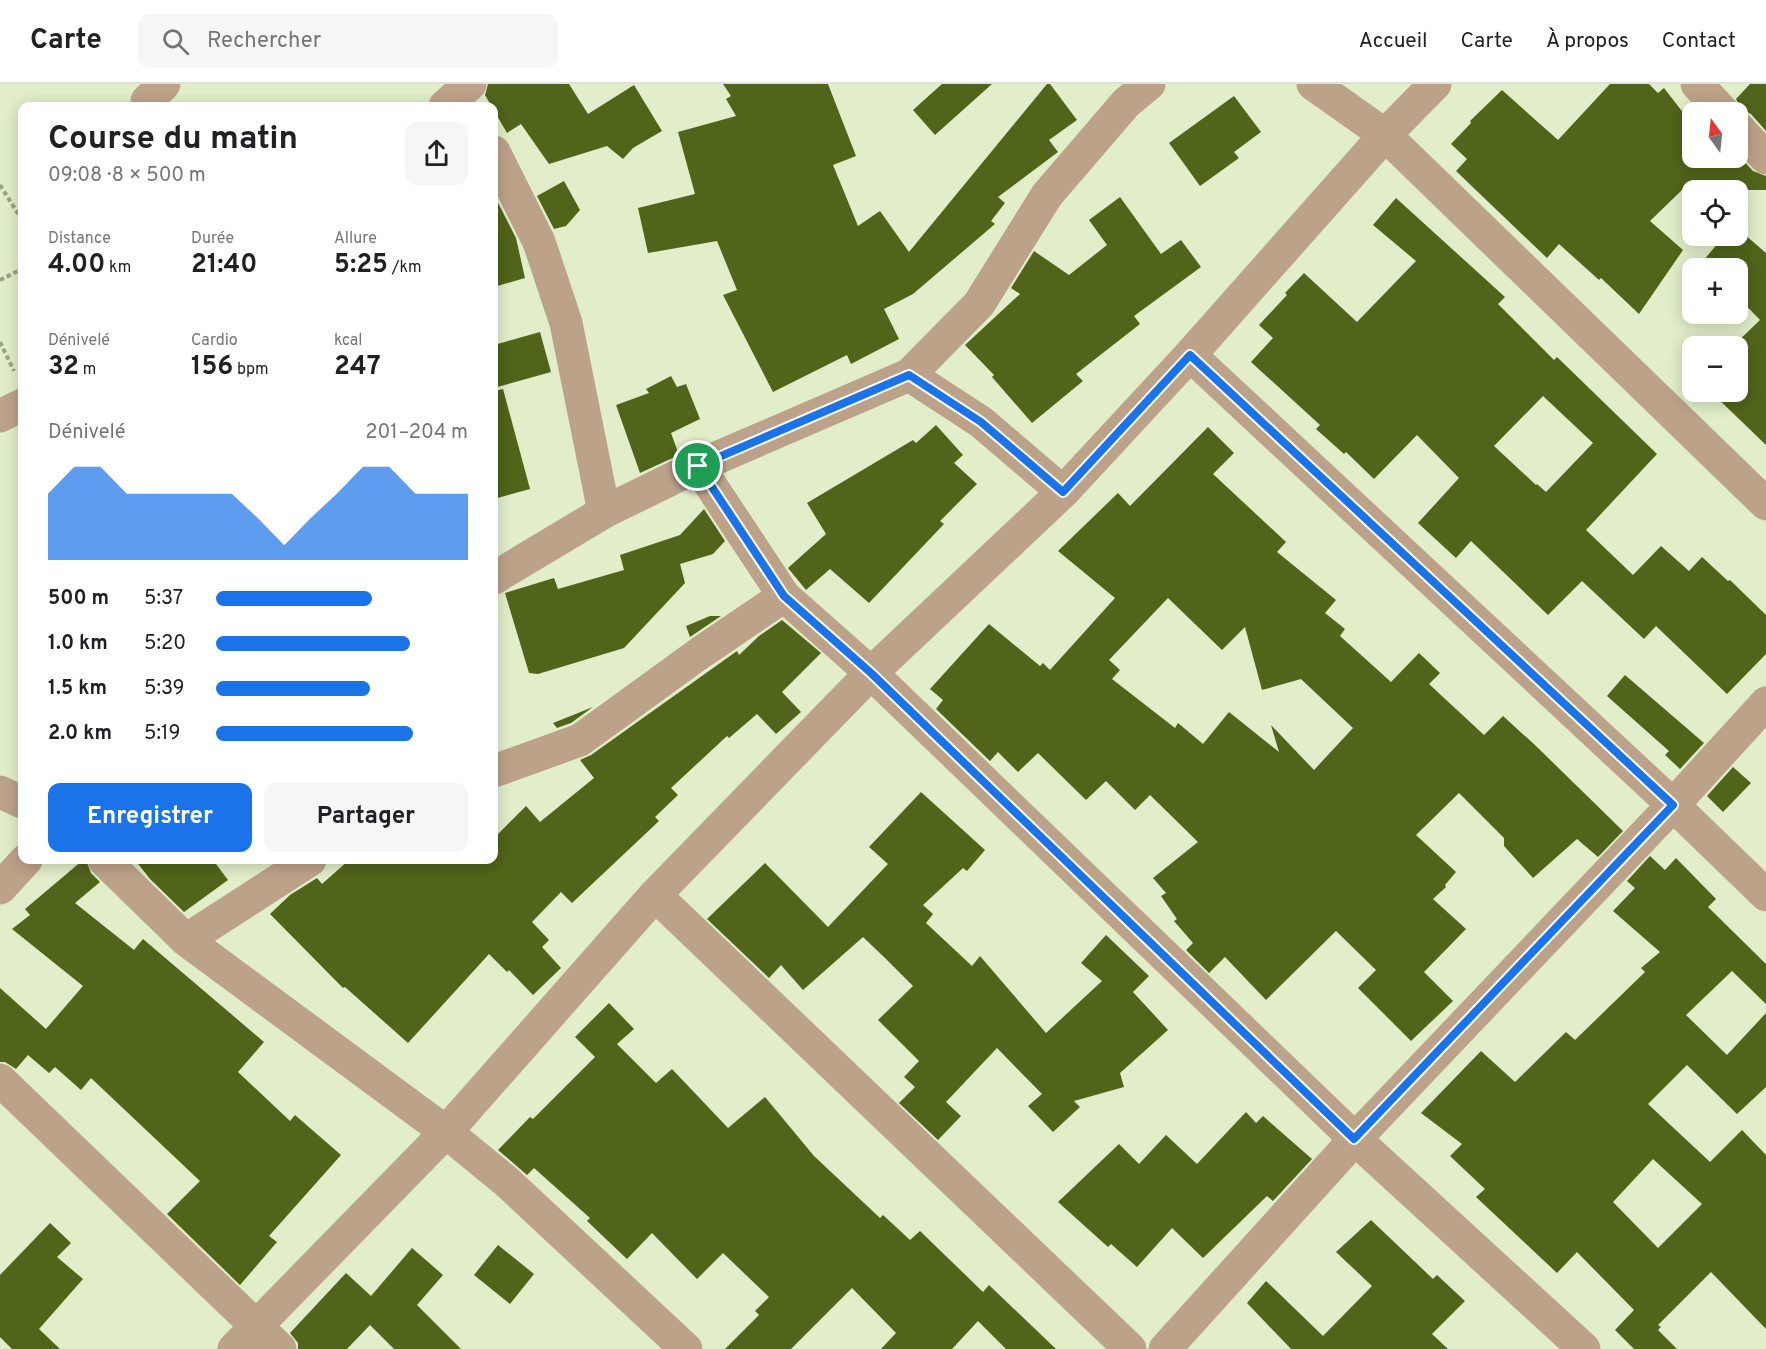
<!DOCTYPE html>
<html lang="fr">
<meta charset="utf-8">
<style>
:root{--surface:#fff;--page:#f6f6f6;--text:#202124;--muted:#757577;--line:#e0e0e0;--accent:#1a73e8}
body{margin:0;font-family:Overpass,sans-serif;background:var(--page);color:var(--text);height:100vh;display:flex;flex-direction:column;font-size:22px;white-space:nowrap}
*{box-sizing:border-box;margin:0}
p{font-size:20px;color:var(--muted)}
.icon{flex:none;width:33px;height:33px;fill:none;stroke:currentColor;stroke-width:2;stroke-linecap:round;stroke-linejoin:round}
.map{position:relative;flex:1;overflow:hidden}
.details{position:absolute;left:18px;top:18px;width:480px;height:762px;display:flex;flex-direction:column;background:var(--surface);border-radius:12px;box-shadow:0 3px 15px #0003}
.details>*{flex:none}
.needle{width:39px;rotate:345deg}
.buttons{position:absolute;left:1682px;top:18px;display:grid;gap:12px}
.buttons a{display:grid;place-items:center;width:66px;height:66px;border-radius:12px;background:var(--surface);box-shadow:0 3px 15px #0003;font-size:30px}
.pin{position:absolute;display:grid;place-items:center;width:51px;height:51px;color:#fff;margin:-26px;border:3px solid #fff;border-radius:50%;box-shadow:0 2px 6px #0007}
.round{display:grid;place-items:center;flex:none;width:63px;height:63px;border-radius:12px;background:var(--page)}
.headline{display:flex;align-items:center;justify-content:space-between;height:102px;padding:0 30px}
h1{font-size:33px;font-weight:700;line-height:45px}
.figures{display:grid;grid-template-columns:repeat(3,1fr);gap:9px;height:102px;padding:6px 30px}
.figures div{display:grid;align-content:center}
.figures b{font-size:26px;font-weight:700}
.figures small{font-size:16px;font-weight:400}
.figures p{font-size:16px}
.chart{height:168px;padding:12px 30px}
.chart p{display:flex;justify-content:space-between}
.chart svg{width:100%;height:108px;margin-top:6px;fill:var(--accent);opacity:.7}
.cta{display:flex;gap:12px;margin-top:auto;padding:12px 30px}
.cta a{flex:1;height:69px;border-radius:12px;background:var(--accent);color:#fff;font-size:24px;font-weight:700;line-height:69px;text-align:center}
.cta a+a{background:var(--page);color:var(--text)}
ul{padding:0 30px;list-style:none;font-size:20px}
li{display:grid;grid-template-columns:96px 72px 1fr;align-items:center;height:45px}
li i{height:15px;border-radius:8px;background:var(--accent)}
header{display:flex;align-items:center;gap:36px;box-sizing:border-box;height:84px;padding:0 30px;background:var(--surface);border-bottom:2px solid var(--line)}
header strong{font-size:28px}
nav{display:flex;gap:33px;margin-inline-start:auto;font-size:21px}
.search{width:420px;height:54px;background:var(--page);display:flex;align-items:center;gap:15px;box-sizing:border-box;padding:0 21px;border-radius:12px;color:var(--muted);font-size:22px}
.map>svg:first-child{display:block}
.building{fill:#50641a;fill-rule:evenodd}
.lines{fill:none;stroke-linecap:round;stroke-linejoin:round}
.path{stroke:#99a386;stroke-width:4;stroke-dasharray:4.5 3;stroke-linecap:butt}
.street{stroke:#bda28a;stroke-width:33}
.route-casing{stroke:#fff;stroke-width:12}
.route{stroke:#1a73e8;stroke-width:8}
</style>
<header>
<strong>Carte</strong>
<div class="search"><svg class="icon" aria-label="search" viewBox="0 0 24 24"><circle cx="10" cy="10" r="6"/><path d="M15 15l6 6"/></svg>Rechercher</div>
<nav><a>Accueil</a><a>Carte</a><a>À propos</a><a>Contact</a></nav>
</header>
<div class="map">
<svg width="1766" height="1265" viewBox="0 0 1766 1265">
<rect width="100%" height="100%" fill="#e1eec9"/>
<!-- building -->
<path class="building" d="M488 0H569L588 30 634 1 662 47 633 64 623 75 607 62 549 80 521 40 507 49 485 11Z
M723 0H828L856 72 833 81 858 142 880 127 909 168 1047 0H1050L1077 36 1049 56 1058 68 998 113 1005 119 991 137 995 140 913 210 884 225 899 255 851 280 847 271 773 308 723 211 737 206 717 157 648 169 638 124 695 110 678 48 736 32 726 15 731 12Z
M942 0H992L935 51 913 26Z
M1610 0H1649L1658 9 1664 4 1692 40V74H1737V70L1753 87 1766 92V106H1682L1650 137 1683 166 1639 230 1601 194 1599 196 1559 160 1547 174 1456 87 1467 75 1451 60 1471 39 1470 37 1502 6 1558 56Z
M1750 0H1766V47L1751 30 1741 25 1736 15Z
M1234 12 1261 48 1234 68 1239 74 1200 102 1169 59Z
M564 97 580 126 566 142 554 145 537 112Z
M494 111 516 154 525 194 494 203Z
M1120 113 1161 170 1181 156 1201 183 1134 232 1140 240 1076 290 1083 297 1032 339 992 293 994 291 965 261 1020 210 1011 204 1034 167 1069 191 1107 161 1089 136Z
M1396 114 1505 213 1498 220 1554 276 1557 273 1657 370 1586 446 1633 491 1661 462 1689 487 1702 473 1728 497 1730 496 1766 531V570L1727 610 1656 542 1644 555 1582 497 1548 531 1471 457 1456 474 1418 439 1459 394 1417 351 1374 395 1346 368 1344 370 1316 345 1320 341 1251 278 1273 254 1259 241 1287 211 1285 209 1304 189 1357 238 1416 177 1373 141ZM1543 312 1593 359 1546 408 1537 400 1536 401 1494 362Z
M1737 144 1766 169V361L1711 308H1737V262H1733L1760 236 1737 212V184H1710L1703 177 1724 152H1737Z
M540 248 551 288 494 304V261Z
M671 292 677 303 686 300 700 335 671 349 679 371 640 389 616 321 649 309 646 305Z
M503 305 530 405 494 415V307Z
M936 341 963 371 954 379 977 400 940 437 944 440 869 519 830 485 806 506 788 484 826 450 807 419 913 356 916 359Z
M1208 343 1234 369 1213 390 1286 458 1277 468 1336 516 1325 529 1345 545 1340 552 1391 598 1419 569 1440 589 1429 600 1484 651 1503 632 1536 662 1623 747 1598 773 1577 755 1533 794 1504 762V754L1459 709 1416 751 1456 788 1445 801 1446 803 1433 815 1466 845 1424 888 1453 917 1411 957 1358 904 1376 886 1336 847 1266 916 1225 873 1209 889 1186 866 1193 859 1174 837 1177 835 1161 812 1166 809 1153 794 1198 758 1150 711 1135 726 1106 697 1086 716 1038 669 1018 688 998 668 990 677 936 625 943 616 930 605 989 540 1040 582 1043 579 1050 586 1115 514 1058 467 1118 409 1130 422ZM1168 514 1222 566 1245 543 1262 606 1301 595 1353 644 1314 686 1271 641 1279 668 1229 628 1203 660 1178 639 1175 644 1112 595 1120 586 1109 576Z
M704 425 725 457 713 470 680 480 685 499 624 564 538 590 529 589 505 509 554 494 558 505 624 486 620 471 680 451Z
M710 532H721L690 553 686 542Z
M782 536 821 569 782 608 801 628 776 650 757 630 729 654 727 652 671 704 678 711 655 733 659 737 572 819 561 808 532 838 549 856 542 863 561 884 533 911 509 886 507 888 489 870 408 959 345 903 343 904 270 830 290 811 317 794 322 800 349 776H494V754L526 722 540 738 594 694 580 676 591 671 737 567 739 571 759 552Z
M1625 591 1704 659 1680 685 1665 671 1669 667 1607 612Z
M593 623 571 639 557 644 553 639Z
M1733 683 1751 699 1723 728 1707 712Z
M921 708 985 766 967 787 963 784 923 821 933 830 926 839 972 882 980 872 1046 949 1102 897 1081 879 1106 851 1149 892 1133 908 1168 946 1120 989 1124 1003 1074 1017 1080 1023 1053 1048 1028 1022 1042 1010 997 964 946 1018 961 1032 938 1056 899 1019 915 1003 904 993 919 977 878 936 913 902 885 874 863 853 803 906 781 881 769 894 707 835 765 779 828 843 888 780 869 763Z
M1650 772 1665 786 1676 774 1716 815 1708 823 1766 880V920L1732 887 1686 931 1727 971 1766 929V1003L1737 1030 1687 981 1648 1020 1710 1078 1742 1046 1766 1071V1245L1711 1188 1658 1241 1661 1243 1658 1246 1677 1265H1634L1615 1246 1634 1226 1577 1168 1557 1189 1524 1158 1476 1113 1485 1105 1450 1072 1462 1060 1421 1029 1481 967 1515 998 1566 948 1575 956 1645 888 1641 884 1660 868 1613 827 1635 804 1627 797ZM1653 1075 1702 1120 1658 1164 1613 1118Z
M83 776H86L91 789 100 798 75 819 134 866 143 855 264 958 238 988 290 1037 295 1031 341 1071 269 1152 277 1158 240 1201 167 1130 200 1097 91 994 81 1006 55 983 49 989 28 971 16 985 5 978H0V904L46 945 83 902 12 845 30 831 25 825Z
M135 776H213L228 796 184 828 150 795Z
M609 919 634 945 617 960 656 999 672 985 728 1044 765 1013 814 1072 880 1134 883 1131 910 1156 920 1147 983 1208 989 1201 1056 1265H1006L978 1237 952 1265H881L896 1249 852 1204 791 1265H725L759 1231 755 1227 769 1213 723 1169 697 1195 652 1149 627 1175 587 1137 590 1134 534 1084 527 1091 498 1066 530 1033 533 1035 595 973 575 953Z
M1246 1028 1256 1039 1263 1032 1312 1075 1273 1117 1267 1112 1203 1174 1172 1144 1137 1183 1111 1160 1108 1163 1058 1118 1119 1060 1139 1080 1166 1051 1197 1080Z
M1371 1136 1433 1195 1437 1191 1465 1217 1432 1250 1448 1265H1291L1247 1219 1266 1197 1323 1252 1372 1202 1336 1168Z
M50 1139 71 1159 57 1173 83 1195 39 1245 60 1265H12L0 1253V1191Z
M498 1161 534 1190 510 1220 474 1191Z
M412 1164 443 1191 417 1221 461 1265H394L370 1241 347 1265H298V1259L290 1249 346 1189 371 1212Z"/>
<g class="lines">
<!-- path -->
<path class="path" d="M0 101 22 136
M0 196 22 185
M0 258 14 287"/>
<!-- street -->
<path class="street" d="M1313 0 1385 51 1766 420
M1697 0 1723 28
M147 17 164 0
M445 22 470 0
M1737 43 1766 74
M494 68 539 158 566 239 604 428
M1190 271 1673 721 1766 811
M909 291 979 220 1047 111 1126 19 1149 0
M0 332 22 321
M698 382 784 512 871 589 1355 1055 1584 1265
M494 494 604 428 698 382 909 291 981 338 1063 408
M494 687 580 656 700 569 784 512
M0 708 22 718
M104 776 186 856 446 1048 507 1098 686 1265
M0 804 26 776
M655 811 1130 1265
M186 856 310 776
M0 996 280 1265
M234 1265 446 1048 655 811 871 589 1063 408 1190 271 1385 51 1435 0
M1165 1265 1355 1055 1673 721 1766 619"/>
</g>
<g class="lines">
<defs>
<path id="route" d="M1190 271 1673 721 1354 1055 871 589 784 512 698 382 909 291 981 338 1063 408Z"/>
</defs>
<!-- route casing -->
<use href="#route" class="route-casing"/>
<!-- route -->
<use href="#route" class="route"/>
</g>
</svg>
<div class="buttons">
<a><svg class="needle" viewBox="-14 -14 28 28"><path d="M0-13l5 13h-10z" fill="#e53935"/><path d="M0 13l5-13h-10z" fill="#757577"/></svg></a>
<a><svg class="icon" aria-label="locate" viewBox="0 0 24 24"><circle cx="12" cy="12" r="6"/><path d="M12 2v4M12 18v4M2 12h4M18 12h4"/></svg></a>
<a>+</a>
<a>−</a>
</div>
<div class="pin" style="left:698px;top:382px;background:#1e9e55"><svg class="icon" aria-label="arrive" viewBox="0 0 24 24"><path d="M6 21V4h12l-3 4 3 4H6"/></svg></div>
<section class="details">
<div class="headline"><div><h1>Course du matin</h1><p>09:08 · 8 × 500 m</p></div><a class="round"><svg class="icon" aria-label="share" viewBox="0 0 24 24"><path d="M12 15V3M7 8l5-5 5 5M5 13v7h14v-7"/></svg></a></div>
<div class="figures">
<div><p>Distance</p><b>4.00<small> km</small></b></div>
<div><p>Durée</p><b>21:40</b></div>
<div><p>Allure</p><b>5:25<small> /km</small></b></div>
</div>
<div class="figures">
<div><p>Dénivelé</p><b>32<small> m</small></b></div>
<div><p>Cardio</p><b>156<small> bpm</small></b></div>
<div><p>kcal</p><b>247</b></div>
</div>
<div class="chart"><p><span>Dénivelé</span>201–204 m</p>
<svg viewBox="0 0 160 44" preserveAspectRatio="none"><path d="M0 44V17L10 6L20 6L30 17L40 17L50 17L60 17L70 17L80 27L90 38L100 27L110 17L120 6L130 6L140 17L150 17L160 17V44z"/></svg>
</div>
<ul>
<li><b>500 m</b>5:37<i style="width:62%"></i></li>
<li><b>1.0 km</b>5:20<i style="width:77%"></i></li>
<li><b>1.5 km</b>5:39<i style="width:61%"></i></li>
<li><b>2.0 km</b>5:19<i style="width:78%"></i></li>
</ul>
<div class="cta"><a>Enregistrer</a><a>Partager</a></div>
</section>
</div>
